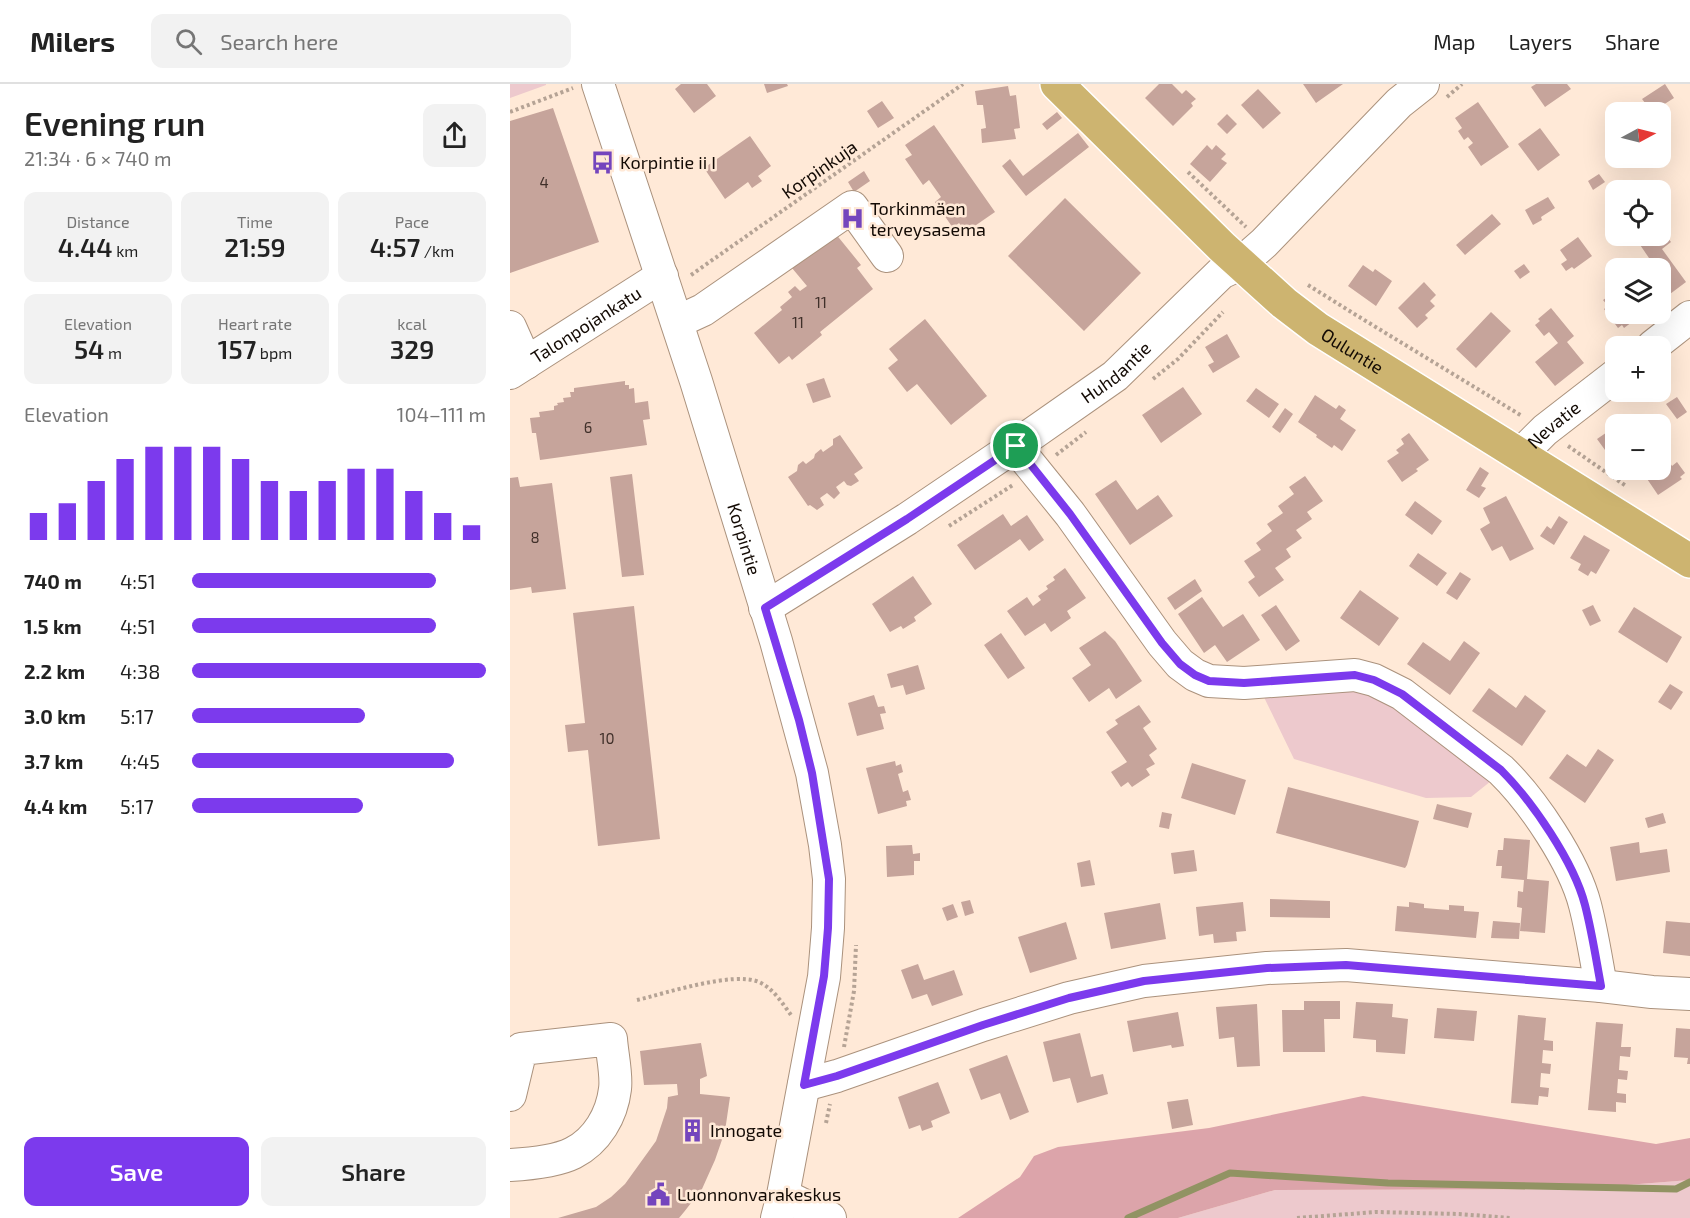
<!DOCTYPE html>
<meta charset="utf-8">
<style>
:root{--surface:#fff;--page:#f2f2f2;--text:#222;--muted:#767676;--line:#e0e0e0;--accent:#7c3aed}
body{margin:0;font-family:"Exo 2",sans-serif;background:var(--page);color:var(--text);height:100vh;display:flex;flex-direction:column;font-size:22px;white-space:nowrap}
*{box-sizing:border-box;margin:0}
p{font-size:20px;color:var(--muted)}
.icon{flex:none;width:33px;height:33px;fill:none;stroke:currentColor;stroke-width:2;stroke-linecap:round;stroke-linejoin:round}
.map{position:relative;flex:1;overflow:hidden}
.side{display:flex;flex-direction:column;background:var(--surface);width:510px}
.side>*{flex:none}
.needle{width:39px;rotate:83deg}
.buttons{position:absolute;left:1095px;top:18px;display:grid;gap:12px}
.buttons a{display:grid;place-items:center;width:66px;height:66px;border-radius:12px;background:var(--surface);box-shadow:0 6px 24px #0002;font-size:30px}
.pin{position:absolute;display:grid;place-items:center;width:51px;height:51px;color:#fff;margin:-26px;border:3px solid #fff;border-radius:50%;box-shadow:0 2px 6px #0007}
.round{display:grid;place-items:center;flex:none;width:63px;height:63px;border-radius:12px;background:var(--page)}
.summary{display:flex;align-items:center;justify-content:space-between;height:102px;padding:0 24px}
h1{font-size:33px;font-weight:600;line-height:45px}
.stats{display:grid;grid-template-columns:repeat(3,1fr);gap:9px;height:102px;padding:6px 24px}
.stats div{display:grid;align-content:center;border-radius:12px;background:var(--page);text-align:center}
.stats b{font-size:26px;font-weight:600}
.stats small{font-size:16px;font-weight:400}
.stats p{font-size:16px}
.chart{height:168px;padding:12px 24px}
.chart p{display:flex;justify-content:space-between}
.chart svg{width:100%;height:108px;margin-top:6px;stroke:var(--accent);stroke-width:6}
.action{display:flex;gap:12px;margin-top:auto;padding:12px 24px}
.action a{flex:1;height:69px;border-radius:12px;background:var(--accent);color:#fff;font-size:24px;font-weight:600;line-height:69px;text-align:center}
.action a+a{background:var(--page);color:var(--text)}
ul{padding:0 24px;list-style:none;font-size:20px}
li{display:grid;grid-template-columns:96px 72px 1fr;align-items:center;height:45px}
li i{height:15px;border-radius:8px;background:var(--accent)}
header{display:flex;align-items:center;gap:36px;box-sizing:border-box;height:84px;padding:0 30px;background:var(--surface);border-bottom:2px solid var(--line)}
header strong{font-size:28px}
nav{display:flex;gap:33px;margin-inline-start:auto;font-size:21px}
.search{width:420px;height:54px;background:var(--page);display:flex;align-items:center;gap:15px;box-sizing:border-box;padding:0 21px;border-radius:12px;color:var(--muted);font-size:22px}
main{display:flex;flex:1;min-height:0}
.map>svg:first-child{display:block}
.green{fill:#edc9cd}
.forest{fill:#dca4aa}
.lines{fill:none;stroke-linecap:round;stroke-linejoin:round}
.stream{stroke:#919363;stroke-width:7}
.building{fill:#c6a49b}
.minor-casing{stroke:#ab927d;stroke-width:34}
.major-casing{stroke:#fff;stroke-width:36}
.path{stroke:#b5a395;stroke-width:4;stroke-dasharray:3 3;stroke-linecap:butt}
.minor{stroke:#fff;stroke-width:32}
.major{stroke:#cdb470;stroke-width:33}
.route-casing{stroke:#fff;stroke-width:12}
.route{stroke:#7c3aed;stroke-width:8}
.labels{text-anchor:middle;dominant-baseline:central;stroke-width:5;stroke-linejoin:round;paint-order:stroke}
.number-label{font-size:15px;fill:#40302a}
.poi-label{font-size:18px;fill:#130a04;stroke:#ffe9d7;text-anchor:start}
.street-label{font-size:18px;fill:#130a04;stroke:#ffe9d7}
</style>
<header>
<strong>Milers</strong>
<div class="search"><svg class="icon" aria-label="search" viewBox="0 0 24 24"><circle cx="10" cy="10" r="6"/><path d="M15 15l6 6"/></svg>Search here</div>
<nav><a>Map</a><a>Layers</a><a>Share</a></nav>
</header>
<main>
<section class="side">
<div class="summary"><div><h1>Evening run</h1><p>21:34 · 6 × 740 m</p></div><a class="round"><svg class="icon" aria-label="share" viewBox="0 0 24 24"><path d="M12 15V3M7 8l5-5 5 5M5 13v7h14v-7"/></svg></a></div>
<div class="stats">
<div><p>Distance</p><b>4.44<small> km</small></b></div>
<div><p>Time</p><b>21:59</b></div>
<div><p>Pace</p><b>4:57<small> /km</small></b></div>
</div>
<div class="stats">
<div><p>Elevation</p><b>54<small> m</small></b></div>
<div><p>Heart rate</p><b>157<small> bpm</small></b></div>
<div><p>kcal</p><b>329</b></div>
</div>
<div class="chart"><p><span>Elevation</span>104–111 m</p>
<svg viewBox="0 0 160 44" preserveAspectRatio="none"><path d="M5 44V33M15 44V29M25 44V20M35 44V11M45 44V6M55 44V6M65 44V6M75 44V11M85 44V20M95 44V24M105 44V20M115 44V15M125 44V15M135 44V24M145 44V33M155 44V38"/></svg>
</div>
<ul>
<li><b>740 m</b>4:51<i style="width:83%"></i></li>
<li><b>1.5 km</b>4:51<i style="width:83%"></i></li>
<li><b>2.2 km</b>4:38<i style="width:100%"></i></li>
<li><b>3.0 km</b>5:17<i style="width:59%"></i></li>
<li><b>3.7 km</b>4:45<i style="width:89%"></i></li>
<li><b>4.4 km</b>5:17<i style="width:58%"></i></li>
</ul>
<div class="action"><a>Save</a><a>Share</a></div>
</section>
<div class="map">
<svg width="1180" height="1134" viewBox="0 0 1180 1134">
<rect width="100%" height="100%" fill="#ffe9d7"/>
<!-- green -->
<path class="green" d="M0 0H36V1L0 14Z
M828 599 897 628 981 697 961 713 916 714 784 675 751 607Z
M1180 1096V1134H668L765 1106 1066 1105Z"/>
<!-- forest -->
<path class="forest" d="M853 1012 1146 1060 1180 1054V1096L1066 1105 765 1106 668 1134H448L510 1093 524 1072 548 1063 699 1044Z"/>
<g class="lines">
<!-- stream -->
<path class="stream" d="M618 1134 720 1089 878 1099 1166 1105 1180 1098"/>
</g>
<!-- building -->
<path class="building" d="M171 0H197L206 12 184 29 165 5Z
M254 0H277L278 2 257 9Z
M649 0H662L672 10 676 6 686 15 681 19 683 22 663 42 635 14Z
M793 0H833L806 19Z
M1026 0H1057L1061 5 1035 23 1021 3Z
M1155 0 1164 14 1142 28 1132 15Z
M498 2 500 12 506 11 510 44 504 45 506 55 472 59 471 45 476 44 473 21H467L465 7Z
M748 5 771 29 753 45 731 21Z
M372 17 384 34 368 44 357 27Z
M968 18 999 63 971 82 958 63 963 59 958 53 954 56 948 47 952 44 945 34Z
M43 24 89 158 0 189V37Z
M547 28 552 34 537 46 532 40Z
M717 30 727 40 717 50 707 40Z
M424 41 485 128 456 148 449 139 443 144 425 118 431 113 419 96 413 101 395 75 402 71 395 61Z
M1030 44 1050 71 1028 87 1008 60Z
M568 49 579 63 516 112 492 82 500 75 513 92Z
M240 52 261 82 248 92 252 97 242 104 238 98 215 115 194 84Z
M697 61 702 66 706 61 716 70 711 75 717 79 700 98 680 80Z
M354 87 360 97 344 108 338 98Z
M1089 90 1095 98 1083 106 1078 97Z
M1038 113 1045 124 1031 133 1032 136 1023 141 1015 126Z
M555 114 631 189 574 247 498 172Z
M982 130 991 140 955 171 946 161Z
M1150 144 1161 158 1152 165 1176 198 1152 216 1150 184H1132L1130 181 1139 174 1124 152H1150Z
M325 149 351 181 347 184 363 205 310 248 312 251 282 276 279 272 269 280 244 249 272 226 270 223 282 213 278 208 285 202 290 207 297 202 282 184Z
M1068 153 1082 172 1064 185 1062 183 1056 187 1051 180 1057 176 1050 166Z
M1014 180 1020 188 1010 195 1004 187Z
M853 181 863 188 865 185 882 197 866 222 838 202Z
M914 198 926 211 920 217 925 222 915 231 918 234 907 244 888 224Z
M1106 207V230H1128L1130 232 1114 244 1112 241 1108 244 1094 225 1098 222 1093 216Z
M1041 224 1064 252 1057 258 1074 279 1045 302 1025 278 1048 259 1039 248 1034 252 1025 241 1030 237 1028 235Z
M981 228 1001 247 966 284 946 265Z
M415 235 477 312 441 341 407 300 397 308 378 284 388 276 379 265Z
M717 250 730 273 703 289 698 281 704 278 695 263Z
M314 294 321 313 303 319 296 300Z
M115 297V301H119V305L124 304 125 319 138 317 140 335 133 336 137 361 30 376 26 349H22L20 334 30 333 29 328 44 326V322L48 321 47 319 54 318 53 314 61 313 60 308H64V304Z
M673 303 692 330 651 359 632 331Z
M746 304 769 320 759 334 736 317Z
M805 311 826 325 829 321 836 326 830 335 846 346 832 367 824 361 822 364 806 353 807 351 788 338Z
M1167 313 1177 328 1167 335 1156 320Z
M775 324 783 330 770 349 762 343Z
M1106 342V375L1103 377 1087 355Z
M899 349 919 376 906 385 908 387 892 398 877 377 889 369 886 366 894 360 891 355Z
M330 351 353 384 344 390 349 397 341 402 337 401 334 397 326 403 330 409 324 415 317 409 310 414 314 421 307 426 300 421 298 422 278 393 287 387 288 381 293 377 296 380 304 374 305 370 311 365 313 368 323 361V355Z
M1154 370 1162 382 1167 378 1175 389 1170 393 1172 395 1148 411 1131 386H1150V372Z
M970 383 979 389 971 402 976 404 969 414 956 406Z
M122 390 134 491 112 493 100 393Z
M795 392 813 417 797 428 802 435 786 446 792 454 776 465 781 473 765 484 774 496 749 513 738 498 745 493 734 477 751 466 746 459 762 447 757 440 773 429 768 422 784 410 779 403Z
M8 393 10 403 42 399 56 505 22 509 21 503 0 506V394Z
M606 396 627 426 648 411 663 432 620 461 585 410Z
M996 412 1024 465 1000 477 992 462 982 467 970 445 980 439 973 424Z
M905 417 932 437 922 451 895 431Z
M493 430 501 442 517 431 534 456 519 467 510 455 465 486 447 461Z
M1049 432 1058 438 1044 461 1030 452 1037 442 1041 445Z
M1074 451 1100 466 1086 490 1081 487 1078 492 1068 486 1071 480 1060 474Z
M908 469 937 489 927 502 899 482Z
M555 484 576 514 557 527 561 534 541 548 535 539 515 552 497 527 517 513 523 522 531 516 528 512 538 505 536 502 545 496 543 493Z
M950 488 961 495 947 516 936 509Z
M403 492 422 520 404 533 406 537 393 545 391 542 380 548 362 520Z
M685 495 692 507 665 526 657 514Z
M850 506 889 534 869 562 830 534Z
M692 513 713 543 733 530 750 556 717 578 705 561 694 569 668 530Z
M766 521 790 557 776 567 751 531Z
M1083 521 1091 537 1080 542 1072 526Z
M124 522 150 755 88 762 78 666 58 668 55 641 75 639 63 529Z
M1124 523 1172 553 1157 579 1108 548Z
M595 547 605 557 632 597 606 615 599 604 579 618 562 594 581 581 569 564Z
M491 549 515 584 498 595 474 561Z
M954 557 970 569 940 611 897 580 913 558 940 577Z
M408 581 415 605 396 611 393 601 381 604 377 590Z
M1160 600 1173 608 1161 626 1148 618Z
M979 604 1006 624 1015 611 1036 627 1012 662 962 627Z
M364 611 368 623 374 622 376 629 370 630 374 645 347 652 338 619Z
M629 621 641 638 633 644 647 665 639 671 645 680 636 685 640 691 622 703 618 698 611 703 601 688 617 678 596 648 608 640 605 636Z
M1088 665 1104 676 1075 719 1039 694 1057 670 1076 683Z
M385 677 386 682 391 680 393 688 388 690 393 708 398 706 401 716 396 717 397 722 368 730 356 684Z
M682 679 736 696 725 731 671 714Z
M778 703 909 737 897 781 895 784 766 749Z
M927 720 962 729 958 744 923 735Z
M652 728 662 730 659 745 649 743Z
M1153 729 1156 739 1138 744 1135 734Z
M994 754 1020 756 1017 795 1039 797 1035 849 1010 847 1012 824 1007 823 1008 807 1013 808 1014 796 991 794 992 782H986L988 766H993Z
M1129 758 1130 769 1157 765 1160 788 1106 797 1100 763Z
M402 761 403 770 410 769V777H404V791L377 793 376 762Z
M684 766 687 787 664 790 661 769Z
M580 776 585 801 571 803 567 779Z
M760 815 820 817V834L760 833Z
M460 816 464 829 455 832 451 818Z
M733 818 736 847 726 848 727 857 704 859 703 850 689 852 686 823Z
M899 818 914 820V824L939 826V821L954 822V827L969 828 966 854 885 847 887 822 899 823Z
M650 819 656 855 601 865 594 829Z
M443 820 448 833 437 837 432 824Z
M983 837 1010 839 1009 855 981 854Z
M1156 837 1180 839V872L1153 869Z
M556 838 567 875 520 889 508 853Z
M408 880 414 896 444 886 453 911 422 922 417 910 402 915 391 886Z
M794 917H830V935H814L815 968H773L772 926H794Z
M846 918 883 920 882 933 898 935 895 970 866 968V956L843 954Z
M747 920 750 982 727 983 724 953 709 955 706 923Z
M927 924 967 927 964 957 924 954Z
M668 928 674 962 662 964 661 961 623 968 617 937Z
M1008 931 1036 934 1034 956 1043 957V967L1033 966 1032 979 1041 980 1040 990 1031 989 1030 1003 1039 1004 1038 1013 1029 1012 1028 1021 1001 1019Z
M1086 938 1113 940 1111 963H1121L1120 973 1110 972 1109 986 1118 987 1117 996 1108 995 1107 1009 1116 1010V1019L1106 1018V1028L1078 1026Z
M1166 944 1180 945V980H1177L1178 974 1164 973Z
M570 949 581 993 593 990 598 1010 567 1019 560 994 543 998 533 958Z
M191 959 197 992 190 995V1010L220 1013 215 1047 205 1076 192 1105 174 1128 169 1134H48L86 1123 101 1113 115 1100 146 1057 157 1024 158 1013 168 1011 167 1000 134 1001 130 967Z
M497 971 519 1028 500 1036 490 1009 471 1016 459 985Z
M428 998 440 1029 421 1037 423 1043 412 1047 410 1041 399 1045 388 1013Z
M678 1015 683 1041 662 1045 657 1018Z"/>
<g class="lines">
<defs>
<g id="minor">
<path id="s1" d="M88 0 186 297 266 557 302 689 315 761 319 795 318 844 314 893 273 1111 267 1134"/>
<path d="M167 238 193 226 342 123 377 172"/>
<path d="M0 243 16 279"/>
<path d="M1143 262 1180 233"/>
<path id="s2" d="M0 289 152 192"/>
<path d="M505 362 560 430 652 559 670 580 685 591 699 597 734 599 845 591 864 596 892 610 991 686C1023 717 1064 778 1075 821 1082 848 1086 875 1091 902"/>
<path id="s3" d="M1011 370 1035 346 1106 291"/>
<path id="s4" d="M255 524 397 435 505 362 605 292 711 189 730 180 754 159 889 19 913 0"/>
<path d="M294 1001 327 992 473 941 559 914 634 897 757 884 836 881 1091 902 1142 908 1180 910"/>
<path d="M0 1011 11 965 101 955C102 970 107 991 105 1005 102 1031 87 1057 63 1069 47 1077 18 1080 0 1081"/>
<path d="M273 1111 320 1134"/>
</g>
<g id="major">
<path id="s5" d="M547 0 712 163 774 219 808 245 1180 477"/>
</g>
</defs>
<!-- minor casing -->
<use href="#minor" class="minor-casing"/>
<!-- major casing -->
<use href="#major" class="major-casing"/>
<!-- path -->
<path class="path" d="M937 13 952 0
M0 28 63 4
M678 88 736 143
M181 191 453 0
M798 201 846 231 1012 332
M643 295 668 275 713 228
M1058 362 1116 402
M546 371 576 348
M439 442 503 401
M127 916C157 909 223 887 249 898 263 904 273 920 281 931
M334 963 344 907 346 861
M316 1039 320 1020
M787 1134 866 1128 949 1130 1001 1134"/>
<!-- minor -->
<use href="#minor" class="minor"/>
<!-- major -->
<use href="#major" class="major"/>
</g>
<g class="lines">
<defs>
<path id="route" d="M506 362 560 430 652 559 670 580 685 591 699 597 734 599 845 591 864 596 892 610 991 686C1022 717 1064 778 1075 821 1082 848 1086 875 1091 902L836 881 757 884 634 897 559 914 473 941 327 992 294 1001 314 892 318 844 319 795 302 689 289 636 255 524 397 435Z"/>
</defs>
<!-- route casing -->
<use href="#route" class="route-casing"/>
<!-- route -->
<use href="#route" class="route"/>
</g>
<!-- icons -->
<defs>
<symbol id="bus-bare" viewBox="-9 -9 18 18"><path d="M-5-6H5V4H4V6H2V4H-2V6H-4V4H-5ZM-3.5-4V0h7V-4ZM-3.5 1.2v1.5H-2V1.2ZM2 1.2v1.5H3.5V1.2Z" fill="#7445bd" stroke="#ffe9d7" stroke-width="2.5" paint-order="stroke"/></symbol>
<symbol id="hospital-bare" viewBox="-9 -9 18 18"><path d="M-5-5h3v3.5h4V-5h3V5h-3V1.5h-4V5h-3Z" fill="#7445bd" stroke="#ffe9d7" stroke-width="2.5" paint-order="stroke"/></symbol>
<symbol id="building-bare" viewBox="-9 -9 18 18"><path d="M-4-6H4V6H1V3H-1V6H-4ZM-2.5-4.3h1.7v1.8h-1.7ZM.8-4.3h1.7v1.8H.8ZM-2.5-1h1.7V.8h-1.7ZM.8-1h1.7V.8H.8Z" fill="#7445bd" stroke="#ffe9d7" stroke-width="2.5" paint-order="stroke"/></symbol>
<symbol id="civic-bare" viewBox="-9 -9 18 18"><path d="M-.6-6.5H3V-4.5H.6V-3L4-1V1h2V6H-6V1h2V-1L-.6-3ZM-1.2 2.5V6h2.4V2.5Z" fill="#7445bd" stroke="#ffe9d7" stroke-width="2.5" paint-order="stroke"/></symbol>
</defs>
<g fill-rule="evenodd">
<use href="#bus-bare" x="76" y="62" width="33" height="33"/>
<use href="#hospital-bare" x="326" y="118" width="33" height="33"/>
<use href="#building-bare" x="166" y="1030" width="33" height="33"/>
<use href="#civic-bare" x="132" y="1094" width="33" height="33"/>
</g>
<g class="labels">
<!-- number labels -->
<g class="number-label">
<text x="34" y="98">4</text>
<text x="311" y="218">11</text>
<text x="288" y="238">11</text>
<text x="78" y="343">6</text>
<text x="25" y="453">8</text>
<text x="97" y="654">10</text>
</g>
<!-- poi labels -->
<g class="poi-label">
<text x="110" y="78">Korpintie ii I</text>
<text x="360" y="124">Torkinmäen<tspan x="360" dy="21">terveysasema</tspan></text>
<text x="200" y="1046">Innogate</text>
<text x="167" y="1110">Luonnonvarakeskus</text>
</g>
<!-- street labels -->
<g class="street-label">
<text transform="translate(309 85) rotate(-35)">Korpinkuja</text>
<text stroke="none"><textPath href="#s2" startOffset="90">Talonpojankatu</textPath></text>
<text stroke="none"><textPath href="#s5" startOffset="399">Ouluntie</textPath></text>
<text stroke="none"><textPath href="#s4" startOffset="423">Huhdantie</textPath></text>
<text stroke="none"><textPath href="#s3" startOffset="44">Nevatie</textPath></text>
<text stroke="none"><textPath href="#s1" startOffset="478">Korpintie</textPath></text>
</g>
</g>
</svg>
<div class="buttons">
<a><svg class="needle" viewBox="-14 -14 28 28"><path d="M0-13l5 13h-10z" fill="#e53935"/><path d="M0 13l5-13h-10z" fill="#767676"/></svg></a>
<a><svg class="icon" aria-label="locate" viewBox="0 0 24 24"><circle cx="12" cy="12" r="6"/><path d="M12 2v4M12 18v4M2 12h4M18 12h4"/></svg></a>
<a><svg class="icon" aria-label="layers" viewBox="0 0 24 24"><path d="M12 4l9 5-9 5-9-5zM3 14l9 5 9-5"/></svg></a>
<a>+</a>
<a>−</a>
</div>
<div class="pin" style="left:506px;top:362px;background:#1e9e55"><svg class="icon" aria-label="arrive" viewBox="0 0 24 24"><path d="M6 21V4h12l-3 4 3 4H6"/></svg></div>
</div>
</main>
